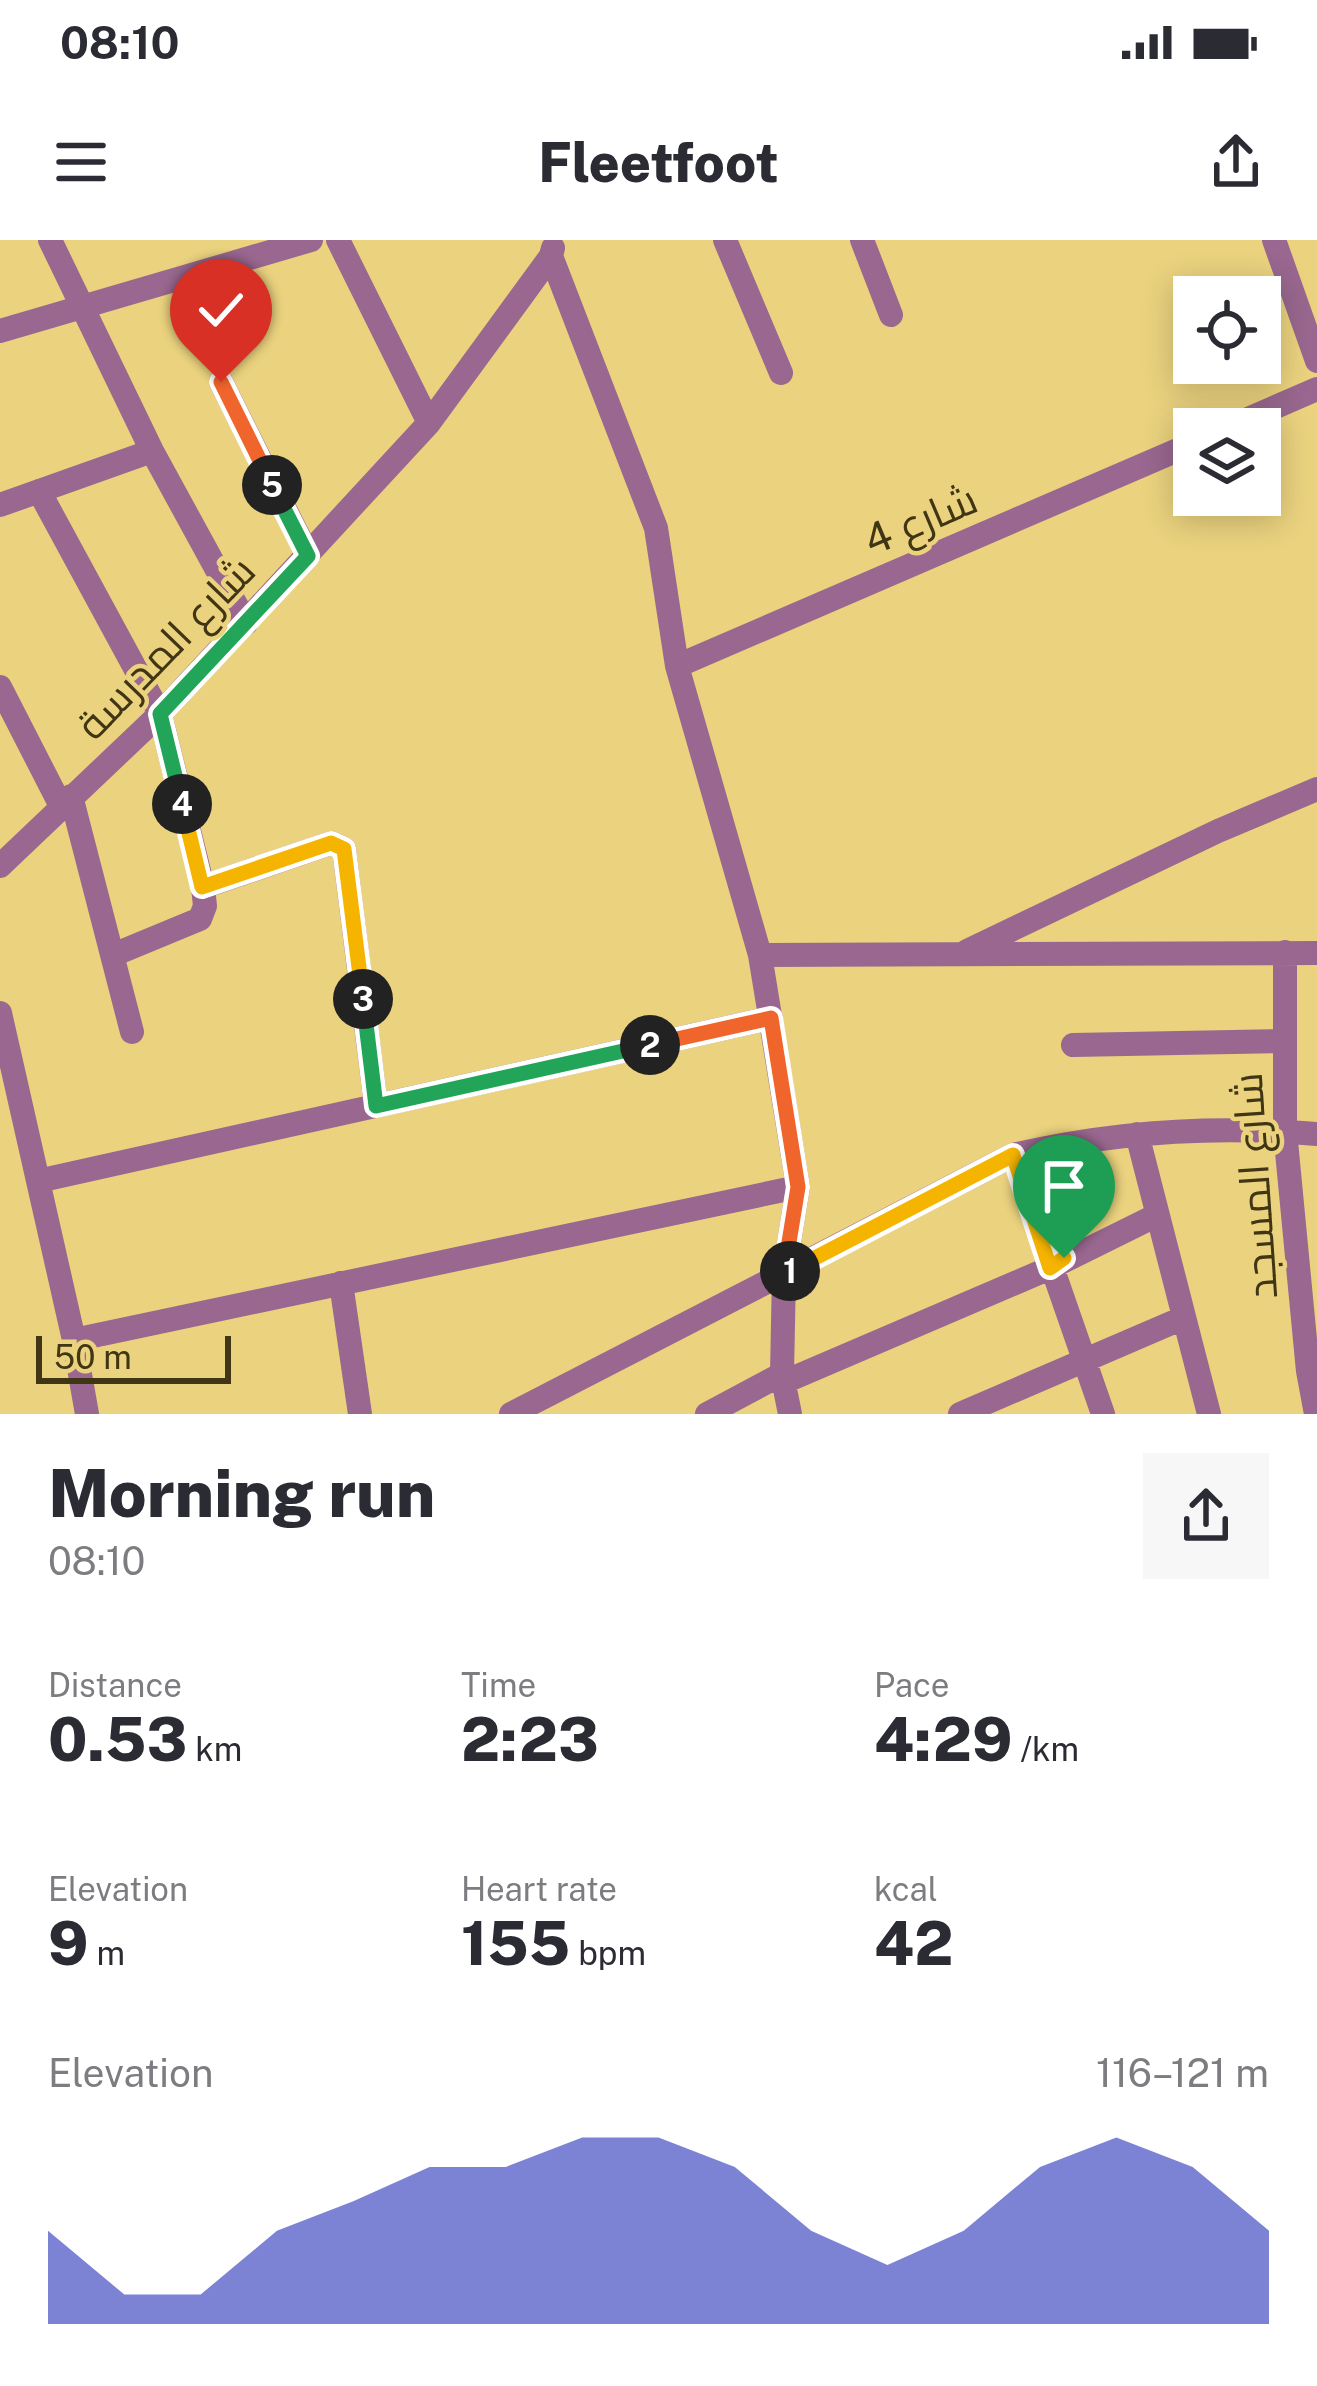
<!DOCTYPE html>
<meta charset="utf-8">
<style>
:root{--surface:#fff;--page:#f7f7f7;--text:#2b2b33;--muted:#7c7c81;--accent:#454ec2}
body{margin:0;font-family:"Public Sans",Cairo,sans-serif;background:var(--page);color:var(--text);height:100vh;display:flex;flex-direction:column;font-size:45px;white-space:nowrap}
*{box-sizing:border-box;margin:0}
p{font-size:39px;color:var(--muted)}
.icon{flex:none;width:66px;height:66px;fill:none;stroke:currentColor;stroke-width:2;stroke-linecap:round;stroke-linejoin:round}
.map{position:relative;height:1174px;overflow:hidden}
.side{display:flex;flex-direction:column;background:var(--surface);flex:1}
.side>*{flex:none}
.buttons{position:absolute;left:1173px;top:36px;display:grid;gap:24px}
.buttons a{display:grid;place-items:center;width:108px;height:108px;border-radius:0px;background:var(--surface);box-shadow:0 6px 30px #0003;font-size:60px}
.scale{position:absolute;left:36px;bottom:30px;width:195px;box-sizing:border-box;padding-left:12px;border:6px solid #403613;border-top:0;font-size:33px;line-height:42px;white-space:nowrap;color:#403613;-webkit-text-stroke:9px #ead27e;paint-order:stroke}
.pin{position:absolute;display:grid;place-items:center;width:102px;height:102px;color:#fff;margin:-123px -51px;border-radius:50% 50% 50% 0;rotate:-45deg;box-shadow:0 0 12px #0007}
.pin .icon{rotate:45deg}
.km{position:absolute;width:60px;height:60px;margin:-30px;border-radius:50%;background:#222;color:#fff;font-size:33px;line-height:60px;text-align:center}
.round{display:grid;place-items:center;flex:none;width:126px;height:126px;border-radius:0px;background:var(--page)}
.summary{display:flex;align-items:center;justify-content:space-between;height:204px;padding:0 48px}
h1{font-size:66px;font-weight:800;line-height:90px}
.metrics{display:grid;grid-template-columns:repeat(3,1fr);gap:18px;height:204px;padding:12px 48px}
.metrics div{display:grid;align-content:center}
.metrics b{font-size:60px;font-weight:800}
.metrics small{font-size:33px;font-weight:400}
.metrics p{font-size:33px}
.chart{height:336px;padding:24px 48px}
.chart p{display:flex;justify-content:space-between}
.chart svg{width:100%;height:216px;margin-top:12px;fill:var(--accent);opacity:.7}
.status{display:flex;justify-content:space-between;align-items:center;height:84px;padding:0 60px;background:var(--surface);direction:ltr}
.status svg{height:33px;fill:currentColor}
header{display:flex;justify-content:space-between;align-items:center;height:156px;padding:0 48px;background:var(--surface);font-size:54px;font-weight:800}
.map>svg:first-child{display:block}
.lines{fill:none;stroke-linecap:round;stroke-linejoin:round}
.minor{stroke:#99678f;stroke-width:24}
.split-1-casing{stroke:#fff;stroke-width:24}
.split-2-casing{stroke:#fff;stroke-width:24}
.split-3-casing{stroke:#fff;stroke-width:24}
.split-4-casing{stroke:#fff;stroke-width:24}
.split-5-casing{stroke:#fff;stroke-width:24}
.split-6-casing{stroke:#fff;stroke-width:24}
.split-1{stroke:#f5b400;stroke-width:15}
.split-2{stroke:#f0652b;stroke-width:15}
.split-3{stroke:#22a559;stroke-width:15}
.split-4{stroke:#f5b400;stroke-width:15}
.split-5{stroke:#22a559;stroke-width:15}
.split-6{stroke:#f0652b;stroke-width:15}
.labels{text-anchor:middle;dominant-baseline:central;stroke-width:9;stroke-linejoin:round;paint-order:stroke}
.street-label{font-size:42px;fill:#403613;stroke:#ead27e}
</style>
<div class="status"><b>08:10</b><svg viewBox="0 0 49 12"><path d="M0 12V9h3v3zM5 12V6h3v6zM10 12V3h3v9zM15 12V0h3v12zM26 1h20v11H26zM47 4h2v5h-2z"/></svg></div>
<header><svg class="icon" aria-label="menu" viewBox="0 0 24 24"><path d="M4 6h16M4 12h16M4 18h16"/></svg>Fleetfoot<svg class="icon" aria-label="share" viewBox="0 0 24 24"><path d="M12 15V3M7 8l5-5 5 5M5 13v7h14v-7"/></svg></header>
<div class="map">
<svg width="1317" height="1174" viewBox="0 0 1317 1174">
<rect width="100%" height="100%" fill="#ead27e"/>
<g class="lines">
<!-- minor -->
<path class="minor" d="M50 0 152 211 246 383
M338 0 429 183
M725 0 781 133
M862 0 891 75
M1274 0 1317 121
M551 16 656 288 677 426 760 715 798 947 784 1033 782 1134 790 1174
M0 91 311 0
M221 142 308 315
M1225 189 1317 149
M39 251 160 474 203 647 205 666 200 679 113 715
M0 265 152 211
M677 426 1194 203
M0 447 61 566
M71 556 132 792
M0 626 160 474 429 183 551 16 553 8
M203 647 331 603 344 609 376 866
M967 711 1218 591 1317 549
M1285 712V891L1308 1131 1316 1174
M760 715 1317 713
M0 773 74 1100 87 1174
M1073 805 1284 801
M1137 894 1209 1174
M1013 915 1103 1174
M38 941 771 778
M341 1043 360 1174
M74 1100 798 947
M784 1142 1050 1028 1155 976
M511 1174 1013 915C1112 892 1215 885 1317 894
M707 1174 782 1134
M960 1174 1183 1078"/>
</g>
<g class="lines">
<defs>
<path id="split-1" d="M790 1031 1013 915 1050 1028 1064 1018"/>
<path id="split-2" d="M650 805 771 778 798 947 784 1033 790 1031"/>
<path id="split-3" d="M363 759 376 866 650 805"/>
<path id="split-4" d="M182 564 202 647 331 603 344 609 363 759"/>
<path id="split-5" d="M182 564 160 474 308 316 272 245"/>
<path id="split-6" d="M221 142 272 245"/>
</defs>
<!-- split-1 casing -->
<use href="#split-1" class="split-1-casing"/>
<!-- split-2 casing -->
<use href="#split-2" class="split-2-casing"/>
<!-- split-3 casing -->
<use href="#split-3" class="split-3-casing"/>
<!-- split-4 casing -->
<use href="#split-4" class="split-4-casing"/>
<!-- split-5 casing -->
<use href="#split-5" class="split-5-casing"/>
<!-- split-6 casing -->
<use href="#split-6" class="split-6-casing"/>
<!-- split-1 -->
<use href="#split-1" class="split-1"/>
<!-- split-2 -->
<use href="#split-2" class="split-2"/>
<!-- split-3 -->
<use href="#split-3" class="split-3"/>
<!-- split-4 -->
<use href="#split-4" class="split-4"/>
<!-- split-5 -->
<use href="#split-5" class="split-5"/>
<!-- split-6 -->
<use href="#split-6" class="split-6"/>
</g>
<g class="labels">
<!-- street labels -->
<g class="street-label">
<text transform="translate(920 279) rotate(-23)">شارع 4</text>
<text transform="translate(165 407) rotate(-46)">شارع المدرسة</text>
<text transform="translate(1254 946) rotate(-94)">شارع المسجد</text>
</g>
</g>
</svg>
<div class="buttons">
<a><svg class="icon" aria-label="locate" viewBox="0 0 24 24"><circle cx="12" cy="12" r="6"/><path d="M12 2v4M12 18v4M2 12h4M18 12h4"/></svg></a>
<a><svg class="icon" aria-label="layers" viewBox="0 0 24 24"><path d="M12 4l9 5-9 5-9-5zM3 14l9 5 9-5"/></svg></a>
</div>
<div class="scale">50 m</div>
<div class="pin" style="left:1064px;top:1018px;background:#1e9e55"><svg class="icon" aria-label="arrive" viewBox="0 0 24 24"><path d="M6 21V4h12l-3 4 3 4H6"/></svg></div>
<div class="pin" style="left:221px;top:142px;background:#d93025"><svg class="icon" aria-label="check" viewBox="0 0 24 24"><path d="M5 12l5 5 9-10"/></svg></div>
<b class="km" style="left:790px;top:1031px">1</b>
<b class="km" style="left:650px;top:805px">2</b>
<b class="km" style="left:363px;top:759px">3</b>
<b class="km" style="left:182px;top:564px">4</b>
<b class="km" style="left:272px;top:245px">5</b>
</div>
<section class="side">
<div class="summary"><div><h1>Morning run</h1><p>08:10</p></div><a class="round"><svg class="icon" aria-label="share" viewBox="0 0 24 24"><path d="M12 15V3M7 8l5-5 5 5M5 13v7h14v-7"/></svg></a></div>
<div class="metrics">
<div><p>Distance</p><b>0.53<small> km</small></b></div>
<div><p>Time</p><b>2:23</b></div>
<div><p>Pace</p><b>4:29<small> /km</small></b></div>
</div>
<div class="metrics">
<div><p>Elevation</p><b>9<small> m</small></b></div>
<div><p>Heart rate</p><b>155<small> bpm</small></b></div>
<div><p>kcal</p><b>42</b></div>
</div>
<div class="chart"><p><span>Elevation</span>116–121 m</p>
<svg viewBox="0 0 160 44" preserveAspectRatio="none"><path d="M0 44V25L10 38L20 38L30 25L40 19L50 12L60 12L70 6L80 6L90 12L100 25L110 32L120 25L130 12L140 6L150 12L160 25V44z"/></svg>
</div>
</section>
